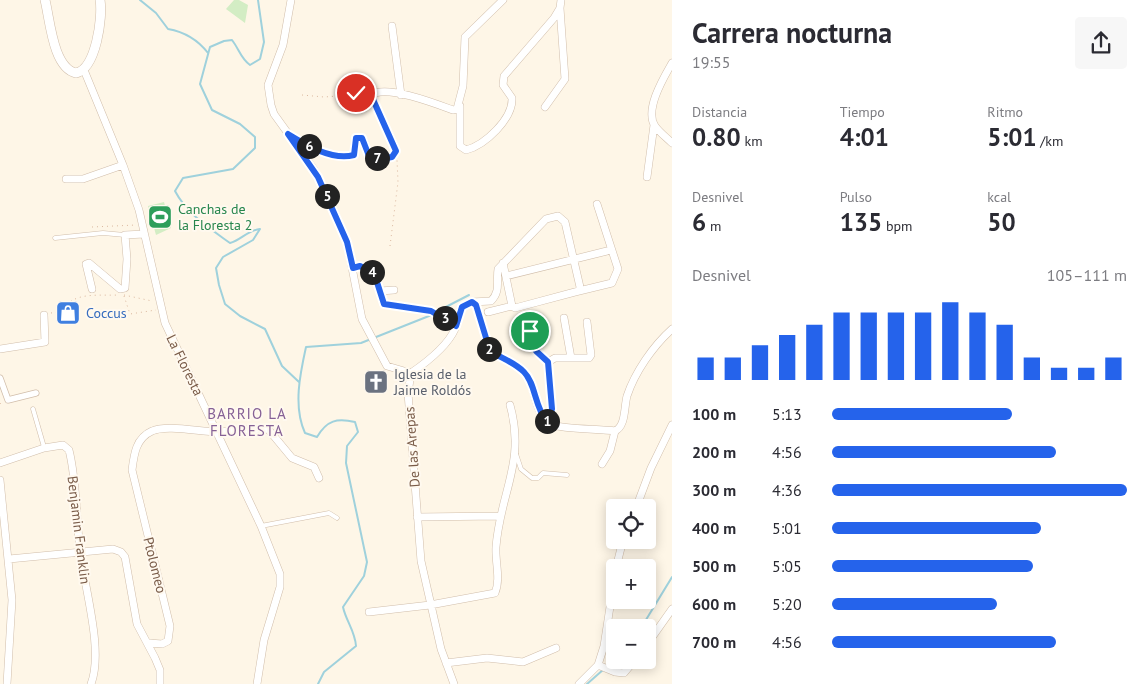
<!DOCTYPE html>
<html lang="es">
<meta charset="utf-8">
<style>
:root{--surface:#fff;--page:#f7f7f7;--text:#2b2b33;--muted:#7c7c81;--accent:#2563eb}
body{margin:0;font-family:"PT Sans",sans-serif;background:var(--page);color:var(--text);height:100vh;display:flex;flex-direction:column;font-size:19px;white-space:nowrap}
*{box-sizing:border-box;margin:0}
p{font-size:16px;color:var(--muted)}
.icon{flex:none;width:28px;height:28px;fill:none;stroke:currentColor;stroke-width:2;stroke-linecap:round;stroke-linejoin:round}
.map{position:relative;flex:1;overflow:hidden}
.panel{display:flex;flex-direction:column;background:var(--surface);width:475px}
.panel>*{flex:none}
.tools{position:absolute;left:606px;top:499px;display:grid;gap:10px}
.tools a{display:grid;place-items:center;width:50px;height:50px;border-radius:5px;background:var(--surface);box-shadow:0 2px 12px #0003;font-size:25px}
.pin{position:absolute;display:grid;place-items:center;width:42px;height:42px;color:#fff;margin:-21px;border:2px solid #fff;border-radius:50%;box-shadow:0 1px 5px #0007}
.km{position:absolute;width:25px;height:25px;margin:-12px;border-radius:50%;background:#222;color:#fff;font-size:14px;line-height:25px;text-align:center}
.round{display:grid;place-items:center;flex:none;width:52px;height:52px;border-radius:5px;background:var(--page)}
.overview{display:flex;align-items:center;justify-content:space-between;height:85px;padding:0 20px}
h1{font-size:28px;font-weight:600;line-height:38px}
.metrics{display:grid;grid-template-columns:repeat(3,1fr);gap:8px;height:85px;padding:5px 20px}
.metrics div{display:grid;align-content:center}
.metrics b{font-size:25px;font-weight:600}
.metrics small{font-size:14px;font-weight:400}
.metrics p{font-size:14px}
.chart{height:140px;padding:10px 20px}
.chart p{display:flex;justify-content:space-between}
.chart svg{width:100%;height:90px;margin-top:5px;stroke:var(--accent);stroke-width:6}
ul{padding:0 20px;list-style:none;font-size:16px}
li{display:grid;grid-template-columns:80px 60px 1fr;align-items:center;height:38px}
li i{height:12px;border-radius:6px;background:var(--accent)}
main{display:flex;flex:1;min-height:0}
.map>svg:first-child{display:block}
.green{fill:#d3edc4}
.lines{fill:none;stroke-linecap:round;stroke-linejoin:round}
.stream{stroke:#9fd1dc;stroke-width:2}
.service-casing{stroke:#d1beab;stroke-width:5}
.pedestrian-casing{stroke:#d1beab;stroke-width:7}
.minor-casing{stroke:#d1beab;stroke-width:8}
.tertiary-casing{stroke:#d1beab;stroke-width:10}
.path{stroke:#dbb89f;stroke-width:1;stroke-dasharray:1 4;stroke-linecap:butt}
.service{stroke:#fff;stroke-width:4}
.pedestrian{stroke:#fff;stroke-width:5.5}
.minor{stroke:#fff;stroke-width:7}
.tertiary{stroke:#fff;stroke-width:9}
.route-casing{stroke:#fff;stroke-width:10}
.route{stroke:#2563eb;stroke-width:6}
.labels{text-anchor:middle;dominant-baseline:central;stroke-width:4;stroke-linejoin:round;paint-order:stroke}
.leisure-label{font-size:14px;fill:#27864d;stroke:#fff9ef;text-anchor:start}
.shop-label{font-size:14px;fill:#366cbe;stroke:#fff9ef;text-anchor:start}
.street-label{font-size:14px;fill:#7a5c49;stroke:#fff9ef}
.worship-label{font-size:14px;fill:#5b616d;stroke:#fff9ef;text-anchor:start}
.neighbourhood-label{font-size:15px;letter-spacing:1px;fill:#866196;stroke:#fff9ef}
</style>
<main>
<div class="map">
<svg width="672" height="684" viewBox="0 0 672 684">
<rect width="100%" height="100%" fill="#fef6e7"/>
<!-- green -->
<path class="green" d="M234 0H239L248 5 245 23 226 9Z
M164 202 171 228 156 235 148 206Z"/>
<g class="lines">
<!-- stream -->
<path class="stream" d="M140 0 156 13 168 29C185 32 198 40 208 53
M258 0 264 42 260 59 250 65C241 59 239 49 232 40L224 41 210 47 200 84 212 110 240 124 255 137V148L233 169 183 178 175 191C187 214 209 228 230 243 241 240 248 230 260 229L253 240 223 257 216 268 219 285 225 304 240 316 265 329 282 366 299 382
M438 311 469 295
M641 628 672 577
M608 666 616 660
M318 684 324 672 356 646C355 631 346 621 343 607L364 576 367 562 346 463 347 446 358 432 355 422C337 418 327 420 317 437L305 433C293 407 300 374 306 347L361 343 434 314
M587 684 604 669"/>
<defs>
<path id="service" d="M55 238 103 233 125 235
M33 409 44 447
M516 454 521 469 532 478H538L543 473 567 475
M261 526 329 513 337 518"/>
<path id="pedestrian" d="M0 378 8 400 36 393"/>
<path id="minor" d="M291 0 283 45 268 85 271 105 274 114 313 168 325 190 347 242 362 319 387 366 411 373
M392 26 401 95
M672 63C664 77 644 110 655 126 659 132 667 138 672 143
M84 70 123 165 139 210 165 323 261 526 280 574V587L264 640 257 684
M460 106V146L466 150C485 145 513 119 512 98L503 85 504 76 554 18 560 8 561 0
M545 107 565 79 560 8
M289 135C307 145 332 161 354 155L355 140 359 137 364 141 369 156 381 159 392 157 396 151 393 143 371 95C386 84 437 104 453 110L457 109 463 86 465 37 503 0
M647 177 654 125
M66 179H83L123 165
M353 268 360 266 374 273 380 291
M506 276 607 251
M92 289 86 264 89 263 120 289 125 288 127 259 125 235 144 234
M394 290 380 291 384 304 431 311 456 326
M579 291 612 283 618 269 597 204
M472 302 491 301C501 291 496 281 498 269L546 219 558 216 565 222 580 287 579 291 575 292 515 308 512 306 503 263
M488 312 512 306
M564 318 571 358
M527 329 530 331 536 351 548 362
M0 349 45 342 44 315
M547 421 552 409 548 362 555 358H589L591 355 587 322
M0 463 44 448 63 445 69 450C77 482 76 518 80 550 84 587 104 650 91 684
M602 464 610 451 615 431
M0 480 12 600 7 684
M636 508 651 468 672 425
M417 517 499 516
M9 559 113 549 121 552 125 557 137 624 155 658 160 670V684
M616 568 623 540
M369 612 430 605 495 593C501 579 495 562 496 547 500 493 526 462 510 405
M149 643 162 644 168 641 170 626 132 470C134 454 136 438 152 431 167 424 200 432 218 432 234 431 251 429 268 429L292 458 314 467 319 478
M648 643 672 609
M446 663 487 658 523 662 556 648
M598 665 615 672 624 673 635 660
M454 684 441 649 421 561 408 393 411 373C427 362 447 347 455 329 458 322 457 314 462 307L472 302 476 305 490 351C501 358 517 363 525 373 538 390 532 415 554 425 561 429 602 429 615 431 626 426 624 407 627 396 635 372 653 346 672 329
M579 684 598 665 604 646 615 574"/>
<path id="tertiary" d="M45 0C50 20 53 68 76 73 96 69 103 17 100 0"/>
</defs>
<!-- service casing -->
<use href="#service" class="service-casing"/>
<!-- pedestrian casing -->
<use href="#pedestrian" class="pedestrian-casing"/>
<!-- minor casing -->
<use href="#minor" class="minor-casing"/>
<!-- tertiary casing -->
<use href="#tertiary" class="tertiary-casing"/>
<!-- path -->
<path class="path" d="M302 95 324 97 366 94
M92 227 136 225
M390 246 398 182 397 160
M124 295 152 301
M124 296 130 314 156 310
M51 313 64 311C70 291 102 296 118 295
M0 404 3 401"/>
<!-- service -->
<use href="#service" class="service"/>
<!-- pedestrian -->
<use href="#pedestrian" class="pedestrian"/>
<!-- minor -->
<use href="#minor" class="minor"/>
<!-- tertiary -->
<use href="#tertiary" class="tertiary"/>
</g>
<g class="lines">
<defs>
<path id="route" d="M356 93 371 95 396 151 392 157 381 159 369 156 362 138H356L354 155C332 161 306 145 288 134L318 177 347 242 353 268 360 266 374 273 384 304 431 311 456 326 462 307 472 302 476 305 490 351C501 358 514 362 524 372 536 384 534 406 547 422L552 409 548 362 536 351 530 331"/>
</defs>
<!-- route casing -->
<use href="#route" class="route-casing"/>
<!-- route -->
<use href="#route" class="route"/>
</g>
<!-- icons -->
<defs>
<symbol id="stadium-square" viewBox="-11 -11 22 22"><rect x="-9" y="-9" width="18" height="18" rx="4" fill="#2e9e5b" stroke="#fff9ef"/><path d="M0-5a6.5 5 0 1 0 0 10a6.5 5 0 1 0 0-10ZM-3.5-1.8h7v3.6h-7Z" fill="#fff"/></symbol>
<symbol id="shop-square" viewBox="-11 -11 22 22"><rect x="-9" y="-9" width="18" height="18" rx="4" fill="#3f7fe0" stroke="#fff9ef"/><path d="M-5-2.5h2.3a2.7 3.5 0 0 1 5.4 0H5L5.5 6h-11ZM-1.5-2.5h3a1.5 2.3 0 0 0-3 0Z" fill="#fff"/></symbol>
<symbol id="church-square" viewBox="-11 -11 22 22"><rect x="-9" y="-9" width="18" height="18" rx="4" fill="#6b7280" stroke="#fff9ef"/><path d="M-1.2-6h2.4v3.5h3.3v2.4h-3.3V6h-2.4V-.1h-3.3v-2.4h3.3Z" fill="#fff"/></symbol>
</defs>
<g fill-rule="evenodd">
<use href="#stadium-square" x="146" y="203" width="28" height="28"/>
<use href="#shop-square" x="54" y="299" width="28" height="28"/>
<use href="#church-square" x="362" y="368" width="28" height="28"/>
</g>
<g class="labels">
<!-- leisure labels -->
<g class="leisure-label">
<text x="178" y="209">Canchas de<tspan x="178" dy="16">la Floresta 2</tspan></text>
</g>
<!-- shop labels -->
<g class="shop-label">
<text x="86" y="313">Coccus</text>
</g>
<!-- street labels -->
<g class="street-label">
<text transform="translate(185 365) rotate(64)">La Floresta</text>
<text transform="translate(412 447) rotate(-94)">De las Arepas</text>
<text transform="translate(79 530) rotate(83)">Benjamin Franklin</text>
<text transform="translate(155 565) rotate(76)">Ptolomeo</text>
</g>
<!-- worship labels -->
<g class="worship-label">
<text x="394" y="374">Iglesia de la<tspan x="394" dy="16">Jaime Roldós</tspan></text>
</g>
<!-- neighbourhood labels -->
<g class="neighbourhood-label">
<text x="247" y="413">BARRIO LA<tspan x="247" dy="17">FLORESTA</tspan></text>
</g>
</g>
</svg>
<div class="tools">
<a><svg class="icon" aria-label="locate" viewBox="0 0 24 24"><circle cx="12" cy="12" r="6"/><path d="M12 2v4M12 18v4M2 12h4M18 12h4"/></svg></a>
<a>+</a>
<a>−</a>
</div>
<div class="pin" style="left:530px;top:331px;background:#1e9e55"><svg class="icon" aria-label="arrive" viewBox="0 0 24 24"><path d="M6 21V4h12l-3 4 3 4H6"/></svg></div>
<div class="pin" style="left:356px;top:93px;background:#d93025"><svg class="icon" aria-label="check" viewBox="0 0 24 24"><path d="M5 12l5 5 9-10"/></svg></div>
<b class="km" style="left:547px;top:421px">1</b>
<b class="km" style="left:489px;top:349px">2</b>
<b class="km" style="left:445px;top:318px">3</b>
<b class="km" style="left:372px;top:272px">4</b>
<b class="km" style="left:327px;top:196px">5</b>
<b class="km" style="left:309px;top:146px">6</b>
<b class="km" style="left:377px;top:158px">7</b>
</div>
<section class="panel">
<div class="overview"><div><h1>Carrera nocturna</h1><p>19:55</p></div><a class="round"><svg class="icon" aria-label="share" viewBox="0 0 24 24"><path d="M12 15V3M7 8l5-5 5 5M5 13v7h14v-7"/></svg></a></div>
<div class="metrics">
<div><p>Distancia</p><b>0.80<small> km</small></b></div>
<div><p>Tiempo</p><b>4:01</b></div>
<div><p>Ritmo</p><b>5:01<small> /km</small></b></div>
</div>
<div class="metrics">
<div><p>Desnivel</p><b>6<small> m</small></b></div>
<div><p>Pulso</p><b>135<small> bpm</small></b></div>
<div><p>kcal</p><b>50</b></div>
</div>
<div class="chart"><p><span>Desnivel</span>105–111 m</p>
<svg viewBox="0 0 160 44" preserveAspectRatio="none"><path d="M5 44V33M15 44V33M25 44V27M35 44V22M45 44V17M55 44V11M65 44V11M75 44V11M85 44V11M95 44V6M105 44V11M115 44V17M125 44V33M135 44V38M145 44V38M155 44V33"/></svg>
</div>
<ul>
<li><b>100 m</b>5:13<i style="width:61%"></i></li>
<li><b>200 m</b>4:56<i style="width:76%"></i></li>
<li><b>300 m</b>4:36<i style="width:100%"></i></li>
<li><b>400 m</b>5:01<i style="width:71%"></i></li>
<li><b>500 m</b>5:05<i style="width:68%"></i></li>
<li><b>600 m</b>5:20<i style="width:56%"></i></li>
<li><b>700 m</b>4:56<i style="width:76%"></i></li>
</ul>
</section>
</main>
